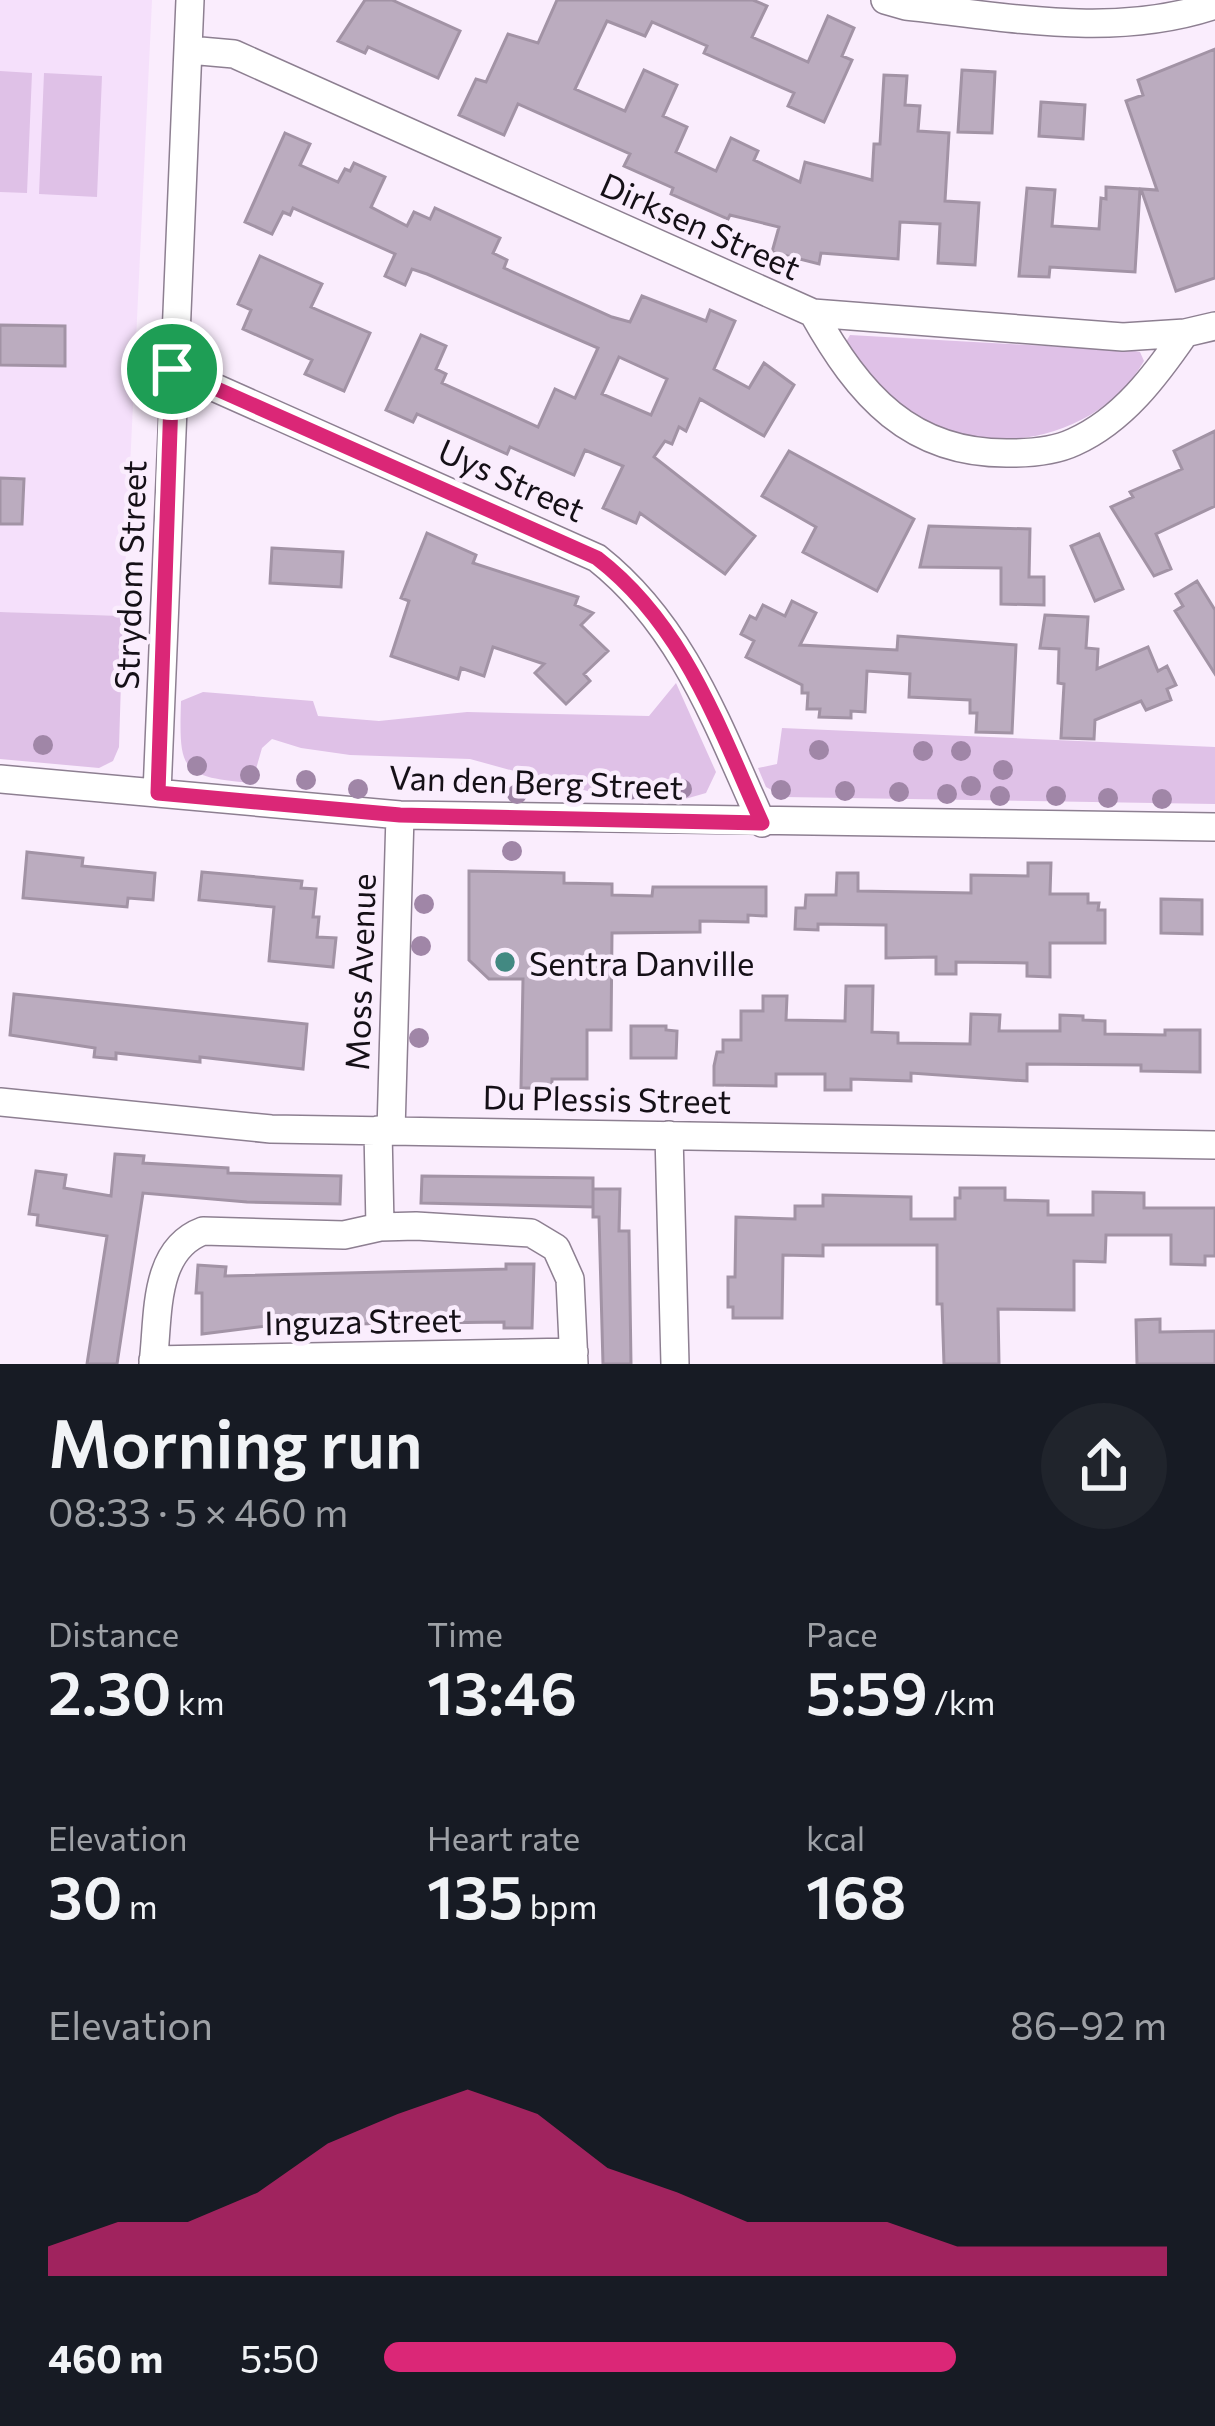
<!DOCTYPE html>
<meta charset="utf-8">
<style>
:root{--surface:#171b24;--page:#20242c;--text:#f1f3f6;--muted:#9ea1a6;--accent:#db2777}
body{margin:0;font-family:Commissioner,sans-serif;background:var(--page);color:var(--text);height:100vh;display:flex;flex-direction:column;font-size:45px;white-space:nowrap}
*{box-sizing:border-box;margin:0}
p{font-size:39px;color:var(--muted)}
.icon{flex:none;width:66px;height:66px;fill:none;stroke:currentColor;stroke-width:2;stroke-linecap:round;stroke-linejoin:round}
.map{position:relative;height:1364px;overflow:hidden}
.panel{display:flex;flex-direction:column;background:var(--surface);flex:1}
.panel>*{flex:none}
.pin{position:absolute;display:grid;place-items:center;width:102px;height:102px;color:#fff;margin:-51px;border:6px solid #fff;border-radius:50%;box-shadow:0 3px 12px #0007}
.round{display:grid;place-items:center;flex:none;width:126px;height:126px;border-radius:63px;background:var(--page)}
.summary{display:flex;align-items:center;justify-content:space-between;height:204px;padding:0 48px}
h1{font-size:66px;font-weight:600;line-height:90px}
.metrics{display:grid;grid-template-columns:repeat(3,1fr);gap:18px;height:204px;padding:12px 48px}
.metrics div{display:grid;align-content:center}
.metrics b{font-size:60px;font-weight:600}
.metrics small{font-size:33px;font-weight:400}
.metrics p{font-size:33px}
.chart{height:336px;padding:24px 48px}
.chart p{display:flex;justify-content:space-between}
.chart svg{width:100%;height:216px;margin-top:12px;fill:var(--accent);opacity:.7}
ul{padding:0 48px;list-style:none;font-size:39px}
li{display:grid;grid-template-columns:192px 144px 1fr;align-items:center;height:90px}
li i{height:30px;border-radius:15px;background:var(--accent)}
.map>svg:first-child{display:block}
.built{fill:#f5e0fb}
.green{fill:#dfc1e7}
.building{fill:#bbacbf;stroke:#a293a5;stroke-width:3;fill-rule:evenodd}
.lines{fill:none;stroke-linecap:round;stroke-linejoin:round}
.minor-casing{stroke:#8d7f91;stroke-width:30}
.minor{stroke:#fff;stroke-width:27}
.tree{fill:#a086a7}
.route-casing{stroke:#fff;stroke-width:24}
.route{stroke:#db2777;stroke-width:15}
.poi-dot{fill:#428982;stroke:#faedfd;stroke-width:4.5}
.labels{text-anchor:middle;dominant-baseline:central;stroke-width:9;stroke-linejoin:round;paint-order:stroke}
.street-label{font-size:33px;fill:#151017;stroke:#faedfd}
.poi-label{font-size:33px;fill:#151017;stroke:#faedfd;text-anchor:start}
</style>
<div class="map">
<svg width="1215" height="1364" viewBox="0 0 1215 1364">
<rect width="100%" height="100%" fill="#faedfd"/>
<!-- built -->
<path class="built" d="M0 0H152L123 616 0 612Z"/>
<!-- green -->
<path class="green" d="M0 71 32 73 27 193 0 192Z
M44 73 102 76 97 197 39 194Z
M850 335 1135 351 1140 352 1144 361C1101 437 989 463 916 416 887 398 867 369 846 342Z
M0 612 123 616 119 747 113 761 99 768 0 759Z
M676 683 716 772 706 793 685 799 613 798 470 759 350 755 301 748 272 739 262 748 252 783C180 777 179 770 181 701L203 692 313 701 318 716 379 721 467 712 649 716Z
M782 728 1215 747V804L784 797 766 787 758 768 777 764Z"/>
<!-- building -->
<path class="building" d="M365 0H392L460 31 438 78 368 47 365 53 338 41Z
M557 0H753L767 6 752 37 808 62 828 16 854 28 842 56 852 60 824 122 788 106 794 93 704 53 707 46 652 22 645 36 607 21 575 89 625 111 644 70 677 85 663 116 687 127 676 152 716 171 731 138 758 151 754 160 800 182 805 162 872 180 874 144H880L884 75 907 76 905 105 920 106 918 131 949 133 945 201 979 203 975 265 938 263 940 224 900 222 898 259 821 253 819 264 772 252 779 227 730 215 728 219 671 194 673 188 624 166 630 154 518 104 504 135 459 115 476 79 486 82 508 34 538 43Z
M1215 49V278L1176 291 1141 189 1157 190 1126 101 1143 95 1138 80Z
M962 70 995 72 992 133 958 132Z
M1041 102 1085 105 1083 139 1039 136Z
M285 133 310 144 300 165 338 182 345 169 350 171 354 163 385 177 371 207 407 226 414 212 430 219 435 208 500 238 493 253 507 260 504 268 612 317 630 322 642 296 706 321 710 310 735 321 714 369 749 388 764 363 794 385 764 436 700 399 686 431 679 427 672 444 665 441 654 457 755 536 725 574 640 513 636 523 603 508 623 466 585 450 574 475 510 447 507 454 417 414 413 422 386 410 421 335 446 346 436 369 446 374 442 383 538 427 555 389 575 398 598 348 427 274 412 269 405 285 385 276 395 254 293 208 290 215 283 212 272 234 245 222ZM619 357 667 379 651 415 602 394Z
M1106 187 1140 189 1135 272 1050 267 1049 277 1019 276 1027 188 1055 190 1052 226 1099 229 1101 198 1106 199Z
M260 256 322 284 311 307 370 333 344 391 305 374 312 360 243 329 251 310 238 304Z
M0 325 65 326V366L0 365Z
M1215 431V506L1156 534 1171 569 1154 576 1111 507 1133 497 1130 492 1182 469 1174 451Z
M789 451 914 519 877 591 803 552 816 527 762 496Z
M0 478 24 479 22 524H0Z
M929 526 1030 529 1029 577H1044V605L1001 604V568L920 567Z
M427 533 476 555 473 563 578 597 575 605 593 613 581 625 608 651 584 674 590 681 566 704 535 673 544 664 493 647 484 676 461 668 458 679 391 656 409 601 401 598Z
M1099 534 1123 589 1095 601 1071 546Z
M272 548 343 552 341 587 270 583Z
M1197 581 1215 610V674L1175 611 1183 606 1176 594Z
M792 601 816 613 800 645 897 650 898 636 1016 645 1012 733 976 732 977 713H970V700L909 697 910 674 867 671 865 712 851 711V718L819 717 820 709H807L808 693H802V685L746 657 754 641 741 634 750 616 756 619 763 605 785 616Z
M1045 615 1088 617 1086 648 1098 649 1097 669 1148 647 1158 671 1167 666 1176 685 1167 689 1171 700 1146 710 1141 701 1095 720 1094 739 1061 738 1064 684 1058 683 1059 649 1040 648Z
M27 852 83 858 82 866 155 873 153 900 128 898 127 907 23 898Z
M1028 863H1051L1050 894H1088V903H1099L1098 910H1105V943H1050V977L1027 976V963L956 962V974H936V957L886 958V925L818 924V930L795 929 796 908H805L806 895H836L837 873H858V891L971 893V875L1028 876Z
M469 871 564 873V883L612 884V895L652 896 653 887H766V916L748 915V922L700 921V932L612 933 611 1030H587V1079H552V1088H521L523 979H489L469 960Z
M202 872 302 881 301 888 316 889 313 917H319L317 937 336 938 333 967 269 961 274 907 199 900Z
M1161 899 1202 900V934L1161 933Z
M846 986H873L872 1032 898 1033V1043L970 1044 971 1014 1000 1015 999 1031H1060V1015L1083 1016V1020L1105 1021V1034L1165 1035V1030H1200V1072L1141 1071V1065L1027 1064V1081L911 1073V1081L851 1079V1090H825V1074H776V1086L714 1085V1066L717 1052H723V1040H741V1011H763V996H787L786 1020 845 1021Z
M14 994 307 1024 303 1069 200 1057V1062L116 1053V1059L94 1057 95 1048 10 1035Z
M631 1026H666V1030L677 1031 676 1058H631Z
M115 1154 144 1156 143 1163 228 1168V1173L341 1176 340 1204 247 1202 143 1193 117 1364H87L107 1236 37 1225 38 1215 29 1214 36 1171 66 1175 64 1188 111 1196Z
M422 1176 593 1178V1207L421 1203Z
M960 1188H1005V1200L1048 1201V1215H1093V1192L1144 1193V1208H1215V1256H1205V1265L1171 1264V1235H1106L1105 1262 1074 1261V1310L998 1309 999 1364H944L942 1304H937V1245H823V1256L783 1255 782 1318H733V1307H728V1277H735L736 1217 795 1219V1206H823V1195L911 1197V1219H955V1198H960Z
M593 1189H620L619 1231H629L631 1364H603L599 1217H593Z
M506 1264H534L532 1328H504V1322L275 1325 202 1334V1293H196L198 1265 226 1267 225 1276 506 1269Z
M1160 1319V1332L1215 1331V1364H1137L1136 1320Z"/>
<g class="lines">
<defs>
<path id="minor" d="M885 0 906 6C1008 17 1115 39 1215 5
M189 50 234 54 813 313 1123 337 1185 333 1215 326
M813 313C859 395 910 455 1011 453 1032 453 1055 451 1074 442 1123 420 1156 375 1185 333
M173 369 597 558C683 626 718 726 762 823
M0 779 400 815 1215 827
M157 793 190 0
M0 1102 271 1129 1215 1145
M378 1130 380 1227
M391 1131 400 815
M669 1135 675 1364
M153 1360 574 1352
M153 1364C159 1317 152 1250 203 1231L344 1235 380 1227 416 1226 531 1233 556 1248 570 1279 574 1364"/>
</defs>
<!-- minor casing -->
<use href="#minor" class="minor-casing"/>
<!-- minor -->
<use href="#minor" class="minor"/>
</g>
<!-- trees -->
<g class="tree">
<circle cx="43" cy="745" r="10"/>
<circle cx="819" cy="750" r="10"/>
<circle cx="923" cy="751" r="10"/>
<circle cx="961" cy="751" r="10"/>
<circle cx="197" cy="766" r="10"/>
<circle cx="1003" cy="770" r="10"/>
<circle cx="250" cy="775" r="10"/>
<circle cx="306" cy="780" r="10"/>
<circle cx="471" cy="784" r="10"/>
<circle cx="971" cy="786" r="10"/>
<circle cx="358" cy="789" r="10"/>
<circle cx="682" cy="789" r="10"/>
<circle cx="630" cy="790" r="10"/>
<circle cx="781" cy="790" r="10"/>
<circle cx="845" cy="791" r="10"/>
<circle cx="899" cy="792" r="10"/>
<circle cx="517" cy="794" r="10"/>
<circle cx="947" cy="794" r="10"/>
<circle cx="1000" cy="796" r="10"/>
<circle cx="1056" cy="796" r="10"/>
<circle cx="1108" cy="798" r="10"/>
<circle cx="1162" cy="799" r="10"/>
<circle cx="512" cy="851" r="10"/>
<circle cx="424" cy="904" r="10"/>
<circle cx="421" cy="946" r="10"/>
<circle cx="419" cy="1038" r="10"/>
</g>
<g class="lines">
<defs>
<path id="route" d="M172 369 597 558C684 625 718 726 762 823L400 815 158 793Z"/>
</defs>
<!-- route casing -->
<use href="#route" class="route-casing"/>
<!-- route -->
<use href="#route" class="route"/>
</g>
<!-- markers -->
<circle class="poi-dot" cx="505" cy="962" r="12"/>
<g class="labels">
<!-- street labels -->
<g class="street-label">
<text transform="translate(701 225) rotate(24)">Dirksen Street</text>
<text transform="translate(512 479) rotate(24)">Uys Street</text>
<text transform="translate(129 575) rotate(-88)">Strydom Street</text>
<text transform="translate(536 781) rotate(2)">Van den Berg Street</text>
<text transform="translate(359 972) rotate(-88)">Moss Avenue</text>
<text transform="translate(607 1098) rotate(1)">Du Plessis Street</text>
<text transform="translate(363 1320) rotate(-1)">Inguza Street</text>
</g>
<!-- poi labels -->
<g class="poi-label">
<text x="529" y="962">Sentra Danville</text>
</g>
</g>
</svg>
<div class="pin" style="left:172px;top:369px;background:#1e9e55"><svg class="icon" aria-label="arrive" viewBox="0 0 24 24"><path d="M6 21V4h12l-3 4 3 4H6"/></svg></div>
</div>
<section class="panel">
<div class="summary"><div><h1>Morning run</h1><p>08:33 · 5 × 460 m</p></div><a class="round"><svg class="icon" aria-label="share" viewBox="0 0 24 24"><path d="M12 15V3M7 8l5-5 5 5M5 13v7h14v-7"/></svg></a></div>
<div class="metrics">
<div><p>Distance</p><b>2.30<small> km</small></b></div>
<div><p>Time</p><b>13:46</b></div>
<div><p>Pace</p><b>5:59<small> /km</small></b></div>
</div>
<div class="metrics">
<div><p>Elevation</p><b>30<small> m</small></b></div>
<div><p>Heart rate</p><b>135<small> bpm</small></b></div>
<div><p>kcal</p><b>168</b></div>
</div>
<div class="chart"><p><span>Elevation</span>86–92 m</p>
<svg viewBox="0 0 160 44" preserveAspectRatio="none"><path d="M0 44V38L10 33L20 33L30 27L40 17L50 11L60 6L70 11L80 22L90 27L100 33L110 33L120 33L130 38L140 38L150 38L160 38V44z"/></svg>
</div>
<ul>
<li><b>460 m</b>5:50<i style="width:73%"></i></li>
</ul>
</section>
